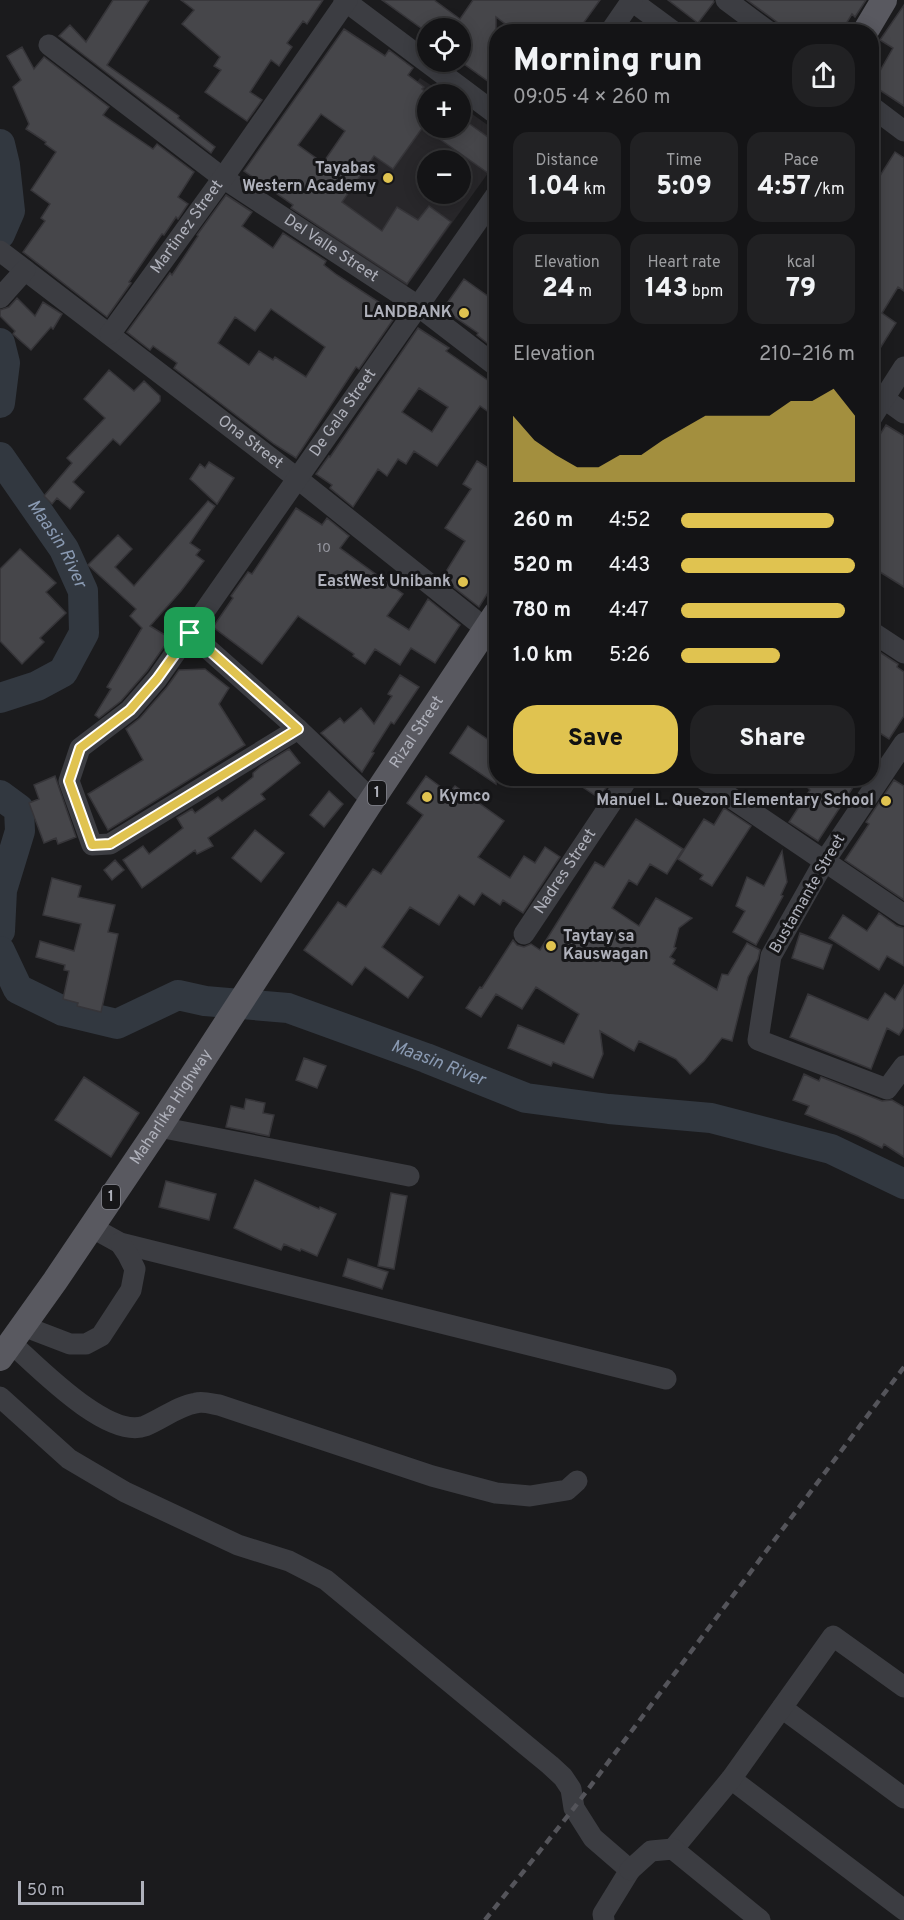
<!DOCTYPE html>
<meta charset="utf-8">
<style>
:root{--surface:#141416;--page:#212123;--text:#f1f3f6;--muted:#9d9ea1;--line:#333335;--accent:#e0c350}
body{margin:0;font-family:Overpass,sans-serif;background:var(--page);color:var(--text);height:100vh;display:flex;flex-direction:column;font-size:22px;white-space:nowrap}
*{box-sizing:border-box;margin:0}
p{font-size:20px;color:var(--muted)}
.icon{flex:none;width:33px;height:33px;fill:none;stroke:currentColor;stroke-width:2;stroke-linecap:round;stroke-linejoin:round}
.map{position:relative;flex:1;overflow:hidden}
.side{position:absolute;left:489px;top:24px;width:390px;height:762px;display:flex;flex-direction:column;background:var(--surface);border-radius:24px;box-shadow:0 3px 15px #0003,0 0 0 2px var(--line)}
.side>*{flex:none}
.tools{position:absolute;left:417px;top:18px;display:grid;gap:12px}
.tools a{display:grid;place-items:center;width:54px;height:54px;border-radius:50%;background:var(--surface);box-shadow:0 3px 15px #0003,0 0 0 2px var(--line);font-size:30px}
.scale{position:absolute;left:18px;bottom:15px;width:126px;box-sizing:border-box;padding-left:6px;border:3px solid #afb1bb;border-top:0;font-size:16px;line-height:21px;white-space:nowrap;color:#afb1bb;-webkit-text-stroke:4px #161618;paint-order:stroke}
.pin{position:absolute;display:grid;place-items:center;width:51px;height:51px;color:#fff;margin:-26px;border-radius:12px;box-shadow:0 3px 9px #0006}
.round{display:grid;place-items:center;flex:none;width:63px;height:63px;border-radius:24px;background:var(--page)}
.headline{display:flex;align-items:center;justify-content:space-between;height:102px;padding:0 24px}
h1{font-size:33px;font-weight:800;line-height:45px}
.stats{display:grid;grid-template-columns:repeat(3,1fr);gap:9px;height:102px;padding:6px 24px}
.stats div{display:grid;align-content:center;border-radius:15px;background:var(--page);text-align:center}
.stats b{font-size:26px;font-weight:800}
.stats small{font-size:16px;font-weight:400}
.stats p{font-size:16px}
.chart{height:168px;padding:12px 24px}
.chart p{display:flex;justify-content:space-between}
.chart svg{width:100%;height:108px;margin-top:6px;fill:var(--accent);opacity:.7}
.action{display:flex;gap:12px;margin-top:auto;padding:12px 24px}
.action a{flex:1;height:69px;border-radius:24px;background:var(--accent);color:#111;font-size:24px;font-weight:800;line-height:69px;text-align:center}
.action a+a{background:var(--page);color:var(--text)}
ul{padding:0 24px;list-style:none;font-size:20px}
li{display:grid;grid-template-columns:96px 72px 1fr;align-items:center;height:45px}
li i{height:15px;border-radius:8px;background:var(--accent)}
.map>svg:first-child{display:block}
.built{fill:#28272a;fill-rule:evenodd}
.lines{fill:none;stroke-linecap:round;stroke-linejoin:round}
.river{stroke:#323840;stroke-width:30}
.building{fill:#46464a;stroke:#363539;stroke-width:1.5;fill-rule:evenodd}
.minor{stroke:#3c3d42;stroke-width:21}
.major{stroke:#595960;stroke-width:26}
.rail{stroke:#54545a;stroke-width:4.5;stroke-dasharray:8 6;stroke-linecap:butt}
.route-casing{stroke:#fff;stroke-width:12}
.route{stroke:#e0c350;stroke-width:8}
.poi-dot{fill:#e0c350;stroke:#161618;stroke-width:2}
.labels{text-anchor:middle;dominant-baseline:central;stroke-width:6;stroke-linejoin:round;paint-order:stroke}
.number-label{font-size:14px;fill:#95969f}
.shield{fill:#161618;stroke:#81828a;stroke-width:1.5}
.shield-label{font-size:15px;font-weight:bold;fill:#afb1bb}
.poi-label{font-size:16px;font-weight:bold;fill:#afb1bb;stroke:#161618;text-anchor:end}
.street-label{font-size:16px;fill:#afb1bb;stroke:#161618}
.water-label{font-size:18px;font-style:italic;fill:#8a9ab2;stroke:#161618}
</style>
<div class="map">
<svg width="904" height="1920" viewBox="0 0 904 1920">
<rect width="100%" height="100%" fill="#1b1b1d"/>
<!-- built -->
<path class="built" d="M420 78 444 94H428V128H460L461 106 496 131V162L404 290 314 224ZM428 160H460V194H428Z"/>
<g class="lines">
<!-- river -->
<g class="river">
<path d="M0 144 5 165 10 211 0 234"/>
<path d="M0 343 5 363 0 403"/>
<path id="s1" d="M0 457 64 549 83 591 84 633 63 672 37 686 0 698"/>
<path d="M0 795 19 809 20 831 2 890 0 931"/>
<path id="s2" d="M0 951 18 989 63 1011 117 1024 178 995 205 1001 288 1008 426 1058 526 1098 609 1109 711 1118 831 1149 904 1184"/>
</g>
</g>
<!-- building -->
<path class="building" d="M113 0H149L107 65 179 116 178 118 215 147 211 153 59 36 70 25 86 42Z
M181 0H323L307 24 303 21 287 43 292 47 279 66 271 60 250 92 262 100 247 121 205 92 221 70 214 66 220 57 182 24 194 10Z
M382 0H434L460 19 473 0H600L577 32H516L496 17V87L460 61V28H421Z
M668 0H713L714 2 698 23Z
M747 0H866L855 17 852 14 841 32H781L777 22Z
M904 5V106L872 85 893 48 880 40Z
M344 29 385 56 389 50 413 68 408 75 424 87 422 89 428 94V120L393 169 374 156 342 202 382 231 397 207 418 220 429 206 451 222 407 284 291 208 293 205 244 171ZM321 114 345 131 323 163 298 145Z
M22 47 34 69 44 57 109 107 103 115 153 149 157 144 194 172 178 197 188 204 178 219 176 217 164 235 162 234 129 282 131 283 107 317 23 252 45 221 41 218 50 204 31 190 56 152 45 144 46 142 26 129 29 124 13 87 21 80 7 56Z
M460 117 496 143V160L488 173 424 128H460Z
M895 152 904 158V291L898 287 882 313 896 323 872 361V175L878 179Z
M226 195 252 212 242 226 273 248 283 233 326 261 324 265 337 275 397 314 359 369 356 367 296 458 274 444 174 368 177 363 153 346 150 350 127 332 170 273 172 275 198 236 197 235ZM271 309 325 347 306 377 275 357 273 360 259 351 249 365 218 343 235 317 255 331Z
M464 279 496 302V350L477 335 478 333 443 309Z
M17 298 35 316 43 302 62 314 53 329 51 327 31 350 13 334 15 331 0 316V310L9 307Z
M418 328 449 348 446 351 496 386V417L480 406 437 466 414 451 406 464 398 459 387 476 378 469 353 507 330 488 332 485 316 474 329 456 330 457ZM419 388 448 407 432 432 402 412Z
M109 370 134 391 144 381 160 396V401L120 445 113 439 73 482 84 492 70 509 57 498 52 504 44 496 72 463 67 458 105 418 84 399Z
M886 425 904 436V587L872 567V447Z
M477 461 496 473V580L479 607 442 578 465 541 445 528 471 489 463 484Z
M209 462 234 478 217 504 190 479 200 464 205 468Z
M208 501 215 506 190 543 200 550 196 555 204 561 181 591 150 626 170 638 147 671 121 701 99 718 95 715 111 689 107 687 142 628 130 616 136 609 88 565 118 535 132 549 115 567 134 586Z
M296 508 322 525 327 518 349 536 340 548 403 594 387 616 409 630 428 599 460 625 435 663 411 648 400 665 375 649 365 664 353 656 354 654 298 616 262 664 213 627 233 598 231 596 248 572 252 574Z
M20 549 56 583 46 592 66 613 40 638 44 642 22 664 0 641V569Z
M872 647 898 664 897 667 904 672V716L889 739 872 728Z
M205 669 229 688 219 704 245 745 108 830 88 794 143 760 126 729 140 718 167 687 179 670Z
M400 675 419 687 394 724 391 722 372 752 374 753 362 772 321 733 340 718 344 723 361 708 374 724 392 696 388 694Z
M468 726 496 745V784L450 753Z
M289 749 300 763 261 794 265 799 208 838 213 846 197 854 195 850 142 888 123 860 143 846 149 854 183 828 177 818 192 809 195 813 218 797 222 801 253 777V773L261 766Z
M55 776 76 837 58 844 56 838 44 843 29 803 39 799 34 785Z
M426 776 449 793 455 786 504 821 478 857 510 878 524 856 535 863 545 847 560 857 523 913 503 900 500 905 482 893 474 905 459 895 439 925 410 907 382 947 423 977 408 998 365 967 352 985 304 950 338 902 346 907 373 869 381 874 423 815 407 803Z
M569 778H607L611 781 599 798Z
M814 778H859L818 841 789 822 810 790 808 788Z
M894 780 904 786V900L845 860 869 824 866 822Z
M329 791 343 804 324 827 310 815Z
M724 808 751 826 712 886 700 879 703 875 678 859 704 819 714 825Z
M636 819 683 849 667 874 650 864 637 885 629 880 612 908 639 926 656 898 692 918 679 928 674 947 676 948 670 957 675 960 673 964 717 990 722 974 728 975 747 943 760 950 758 959 748 977 732 1041 722 1038 704 1061 690 1074 676 1059 639 1041 634 1051 600 1031 603 1054 593 1078 553 1062 551 1066 508 1048 518 1025 564 1044 579 1014 536 987 522 1009 496 994 481 1017 466 1008 480 987 482 988 513 940 517 945 524 947 531 944 540 950 595 862 604 867Z
M255 830 284 853 261 882 232 858Z
M782 851 787 882 781 895 783 896 756 945 733 932 745 911 736 906 747 877 764 886Z
M115 860 124 870 112 880 104 870Z
M52 878 81 886 78 897 115 905 108 932 118 934 101 1012 77 1006 78 1003 63 999 69 971 64 970 65 965 36 957 40 941 74 951 81 924 43 915Z
M879 913 897 926 904 928V966L887 956 879 970 829 938 843 915 867 931Z
M800 933 832 945 823 969 792 958Z
M904 985V1027L899 1035 887 1028 871 1069 790 1037 808 994 868 1020 885 993 895 1000Z
M304 1058 326 1066 317 1088 296 1080Z
M804 1074 819 1081 821 1077 882 1101 892 1100 904 1107V1157L884 1144 882 1148 858 1136 805 1114 809 1106 793 1100Z
M84 1077 139 1113 111 1157 55 1120Z
M246 1099 265 1103 263 1113 274 1115 269 1136 226 1127 231 1106 244 1109Z
M255 1180 319 1209 320 1207 336 1214 317 1256 301 1249 300 1251 284 1244 281 1250 234 1228Z
M166 1181 216 1194 209 1220 159 1207Z
M391 1193 407 1196 394 1269 378 1266Z
M348 1259 388 1272 382 1289 343 1276Z"/>
<g class="lines">
<!-- minor -->
<g class="minor">
<path d="M344 0 496 114"/>
<path d="M726 0 769 32"/>
<path d="M632 1 674 32"/>
<path d="M610 32 632 0"/>
<path id="s3" d="M49 45 223 178 418 306 496 366"/>
<path d="M872 107 904 131"/>
<path id="s4" d="M0 251 298 479 496 637"/>
<path d="M0 298 25 270"/>
<path id="s5" d="M110 334 223 178 347 0"/>
<path d="M872 390 904 413"/>
<path d="M872 417 904 367"/>
<path d="M872 632 904 653"/>
<path d="M190 633 298 729 372 800"/>
<path id="s6" d="M298 729 110 844 92 845 69 781 80 748 130 710 157 679 496 195"/>
<path d="M904 743 824 862 771 956 758 1040 887 1089 904 1066"/>
<path d="M702 778 904 915"/>
<path id="s7" d="M524 934 628 778"/>
<path d="M159 1127 409 1176"/>
<path d="M91 1227 120 1243 666 1379"/>
<path d="M23 1326 70 1344H86L101 1336 131 1290 135 1269 128 1255 120 1243"/>
<path d="M11 1343C38 1367 108 1440 145 1426 162 1419 178 1406 196 1403 203 1401 212 1404 219 1405L432 1476 496 1493 530 1496 567 1490 577 1481"/>
<path d="M0 1397 69 1459 125 1492 238 1545 289 1561 326 1580 550 1765 563 1777 571 1789 574 1808 593 1838 630 1870 603 1914 604 1920"/>
<path d="M782 1708 904 1798"/>
<path d="M731 1779 904 1910"/>
<path d="M673 1849 731 1779 833 1636 904 1687"/>
<path d="M630 1870 651 1851 673 1849 760 1920"/>
</g>
<!-- major -->
<g class="major">
<path d="M865 32 884 0"/>
<path id="s8" d="M0 1358 55 1281 159 1127 372 800 496 614"/>
</g>
<!-- rail -->
<path class="rail" d="M485 1920 574 1808 904 1367"/>
</g>
<g class="lines">
<defs>
<path id="route" d="M190 633 298 729 110 844 92 845 69 781 80 748 130 710 157 679Z"/>
</defs>
<!-- route casing -->
<use href="#route" class="route-casing"/>
<!-- route -->
<use href="#route" class="route"/>
</g>
<!-- markers -->
<g class="poi-dot">
<circle cx="388" cy="178" r="6"/>
<circle cx="464" cy="313" r="6"/>
<circle cx="463" cy="582" r="6"/>
<circle cx="427" cy="797" r="6"/>
<circle cx="886" cy="801" r="6"/>
<circle cx="551" cy="946" r="6"/>
</g>
<g class="labels">
<!-- number labels -->
<g class="number-label">
<text x="324" y="548">10</text>
</g>
<!-- shield labels -->
<g class="shield">
<rect x="368" y="781" width="18" height="24" rx="4.5"/>
<rect x="102" y="1185" width="18" height="24" rx="4.5"/>
</g>
<g class="shield-label">
<text x="377" y="793">1</text>
<text x="111" y="1197">1</text>
</g>
<!-- poi labels -->
<g class="poi-label">
<text x="376" y="169">Tayabas<tspan x="376" dy="18">Western Academy</tspan></text>
<text x="452" y="313">LANDBANK</text>
<text x="451" y="582">EastWest Unibank</text>
<text x="439" y="797" text-anchor="start">Kymco</text>
<text x="874" y="801">Manuel L. Quezon Elementary School</text>
<text x="563" y="937" text-anchor="start">Taytay sa<tspan x="563" dy="18">Kauswagan</tspan></text>
</g>
<!-- street labels -->
<g class="street-label">
<text stroke="none"><textPath href="#s5" startOffset="132">Martinez Street</textPath></text>
<text stroke="none"><textPath href="#s3" startOffset="348">Del Valle Street</textPath></text>
<text stroke="none"><textPath href="#s6" startOffset="770">De Gala Street</textPath></text>
<text stroke="none"><textPath href="#s4" startOffset="315">Ona Street</textPath></text>
<text stroke="none"><textPath href="#s8" startOffset="752">Rizal Street</textPath></text>
<text stroke="none"><textPath href="#s7" startOffset="75">Nadres Street</textPath></text>
<text transform="translate(808 894) rotate(-60)">Bustamante Street</text>
<text stroke="none"><textPath href="#s8" startOffset="304">Maharlika Highway</textPath></text>
</g>
<!-- water labels -->
<g class="water-label">
<text stroke="none"><textPath href="#s1" startOffset="104">Maasin River</textPath></text>
<text stroke="none"><textPath href="#s2" startOffset="486">Maasin River</textPath></text>
</g>
</g>
</svg>
<div class="tools">
<a><svg class="icon" aria-label="locate" viewBox="0 0 24 24"><circle cx="12" cy="12" r="6"/><path d="M12 2v4M12 18v4M2 12h4M18 12h4"/></svg></a>
<a>+</a>
<a>−</a>
</div>
<div class="scale">50 m</div>
<div class="pin" style="left:190px;top:633px;background:#1e9e55"><svg class="icon" aria-label="arrive" viewBox="0 0 24 24"><path d="M6 21V4h12l-3 4 3 4H6"/></svg></div>
<section class="side">
<div class="headline"><div><h1>Morning run</h1><p>09:05 · 4 × 260 m</p></div><a class="round"><svg class="icon" aria-label="share" viewBox="0 0 24 24"><path d="M12 15V3M7 8l5-5 5 5M5 13v7h14v-7"/></svg></a></div>
<div class="stats">
<div><p>Distance</p><b>1.04<small> km</small></b></div>
<div><p>Time</p><b>5:09</b></div>
<div><p>Pace</p><b>4:57<small> /km</small></b></div>
</div>
<div class="stats">
<div><p>Elevation</p><b>24<small> m</small></b></div>
<div><p>Heart rate</p><b>143<small> bpm</small></b></div>
<div><p>kcal</p><b>79</b></div>
</div>
<div class="chart"><p><span>Elevation</span>210–216 m</p>
<svg viewBox="0 0 160 44" preserveAspectRatio="none"><path d="M0 44V17L10 27L20 33L30 38L40 38L50 33L60 33L70 27L80 22L90 17L100 17L110 17L120 17L130 11L140 11L150 6L160 17V44z"/></svg>
</div>
<ul>
<li><b>260 m</b>4:52<i style="width:88%"></i></li>
<li><b>520 m</b>4:43<i style="width:100%"></i></li>
<li><b>780 m</b>4:47<i style="width:94%"></i></li>
<li><b>1.0 km</b>5:26<i style="width:57%"></i></li>
</ul>
<div class="action"><a>Save</a><a>Share</a></div>
</section>
</div>
